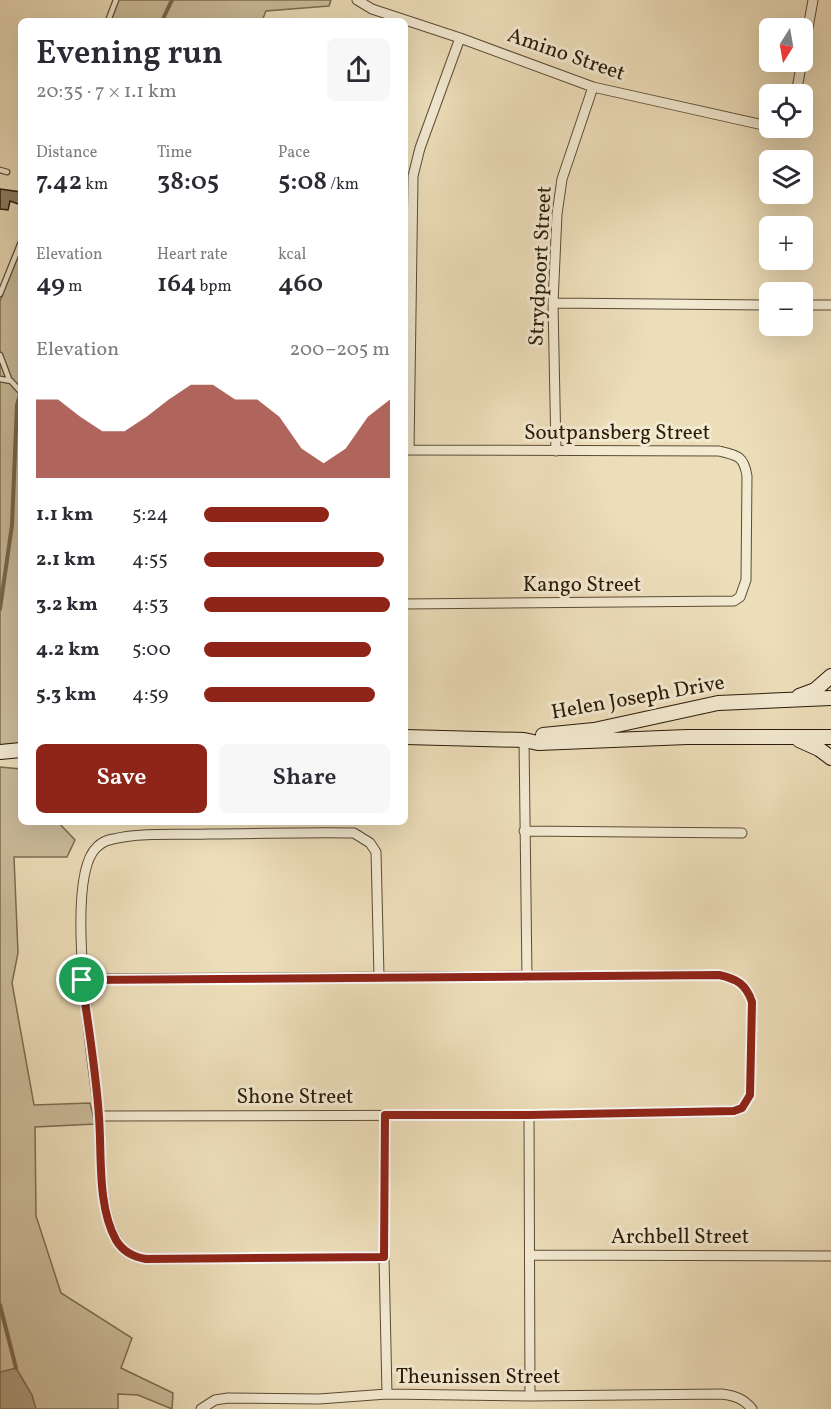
<!DOCTYPE html>
<meta charset="utf-8">
<style>
:root{--surface:#fff;--page:#f7f7f7;--text:#2b2b33;--muted:#7c7c81;--accent:#8f2418}
body{margin:0;font-family:Vollkorn,serif;background:var(--page);color:var(--text);height:100vh;display:flex;flex-direction:column;font-size:22px;white-space:nowrap}
*{box-sizing:border-box;margin:0}
p{font-size:20px;color:var(--muted)}
.icon{flex:none;width:33px;height:33px;fill:none;stroke:currentColor;stroke-width:2;stroke-linecap:round;stroke-linejoin:round}
.map{position:relative;flex:1;overflow:hidden}
.sheet{position:absolute;left:18px;top:18px;width:390px;height:807px;display:flex;flex-direction:column;background:var(--surface);border-radius:9px;box-shadow:0 6px 24px #0002}
.sheet>*{flex:none}
.needle{width:39px;rotate:191deg}
.buttons{position:absolute;left:759px;top:18px;display:grid;gap:12px}
.buttons a{display:grid;place-items:center;width:54px;height:54px;border-radius:9px;background:var(--surface);box-shadow:0 6px 24px #0002;font-size:30px}
.pin{position:absolute;display:grid;place-items:center;width:51px;height:51px;color:#fff;margin:-26px;border:3px solid #fff;border-radius:50%;box-shadow:0 2px 6px #0007}
.round{display:grid;place-items:center;flex:none;width:63px;height:63px;border-radius:9px;background:var(--page)}
.summary{display:flex;align-items:center;justify-content:space-between;height:102px;padding:0 18px}
h1{font-size:33px;font-weight:600;line-height:45px}
.figures{display:grid;grid-template-columns:repeat(3,1fr);gap:9px;height:102px;padding:6px 18px}
.figures div{display:grid;align-content:center}
.figures b{font-size:26px;font-weight:600}
.figures small{font-size:16px;font-weight:400}
.figures p{font-size:16px}
.chart{height:168px;padding:12px 18px}
.chart p{display:flex;justify-content:space-between}
.chart svg{width:100%;height:108px;margin-top:6px;fill:var(--accent);opacity:.7}
.primary-button{display:flex;gap:12px;margin-top:auto;padding:12px 18px}
.primary-button a{flex:1;height:69px;border-radius:9px;background:var(--accent);color:#fff;font-size:24px;font-weight:600;line-height:69px;text-align:center}
.primary-button a+a{background:var(--page);color:var(--text)}
ul{padding:0 18px;list-style:none;font-size:20px}
li{display:grid;grid-template-columns:96px 72px 1fr;align-items:center;height:45px}
li i{height:15px;border-radius:8px;background:var(--accent)}
.map>svg:first-child{display:block}
.green{fill:#ccbd9c;stroke:#7c6c52;stroke-width:1.5}
.water{fill:#ab9c7e;stroke:#78684f;stroke-width:1.5}
.lines{fill:none;stroke-linecap:round;stroke-linejoin:round}
.stream{stroke:#78684f;stroke-width:4}
.building{fill:#908065;stroke:#2b1b09;stroke-width:1.5}
.lane-casing{stroke:#5c4c35;stroke-width:7}
.street-casing{stroke:#5c4c35;stroke-width:11}
.secondary-casing{stroke:#2b1b09;stroke-width:16}
.lane{stroke:#f3ead2;stroke-width:4.5}
.street{stroke:#f3ead2;stroke-width:9}
.secondary{stroke:#f3ead2;stroke-width:14}
.route-casing{stroke:#fff;stroke-width:12}
.route{stroke:#8f2418;stroke-width:8}
.labels{text-anchor:middle;dominant-baseline:central;stroke-width:6;stroke-linejoin:round;paint-order:stroke}
.street-label{font-size:21px;fill:#2b1b09;stroke:#f3ead2}
</style>
<div class="map">
<svg width="831" height="1409" viewBox="0 0 831 1409">
<rect width="100%" height="100%" fill="#eddeba"/>
<filter id="stains"><feTurbulence type="fractalNoise" baseFrequency=".00333" numOctaves="4"/><feColorMatrix values="0 0 0 0 .2 0 0 0 0 .09 0 0 0 0 .02 0 0 0 .5 -.17"/></filter>
<radialGradient id="worn" r=".72"><stop offset=".6" stop-color="#630" stop-opacity="0"/><stop offset="1" stop-color="#630" stop-opacity=".3"/></radialGradient>
<!-- green -->
<path class="green" d="M114 0H331L329 6 266 11 262 21H106Z
M21 247V743L0 745V301Z
M0 767 21 769V822H58L75 840 67 857H14L18 953 12 983 34 1105 90 1103 95 1124 35 1127 36 1216 61 1293 132 1338 121 1368 173 1393 172 1409 138 1395 118 1394V1409H0Z"/>
<!-- water -->
<path class="water" d="M16 1368 32 1395 36 1409H0V1372Z"/>
<g class="lines">
<!-- stream -->
<path class="stream" d="M162 21 172 0
M0 609 12 525 17 405 21 391
M0 1305 16 1368"/>
</g>
<!-- building -->
<path class="building" d="M0 189 21 192V205L10 201 8 210 0 209Z"/>
<g class="lines">
<defs>
<path id="lane" d="M108 21 116 0
M0 170 7 172
M0 294 21 242
M0 355 9 379
M0 379 11 381 21 392"/>
<path id="street" d="M357 0 372 9 460 38 593 87 763 125H770
M796 94 813 0
M553 303 770 305
M802 305H831
M405 450 719 451C737 455 744 456 747 476L746 580 740 597 734 601 405 604
M409 450 413 176 420 148 460 38
M556 451 553 303 557 214 562 179 593 87
M524 740 527 977
M524 831 742 833
M379 976 376 852 370 843 354 833C306 832 257 834 209 834 179 835 142 832 113 839 107 840 101 843 97 847 62 878 94 1066 99 1115 102 1154 97 1206 117 1241 123 1252 133 1257 146 1259L384 1257
M82 979 719 975C737 979 746 984 752 1002L750 1095 742 1108 734 1111 529 1115 99 1116
M385 1115 384 1257 387 1394
M529 1115 530 1396
M530 1255 831 1256
M201 1409 215 1400 228 1398 319 1399 387 1394 530 1396 722 1394C736 1396 744 1399 752 1409"/>
<path id="secondary" d="M799 696 815 690 831 676
M543 735 594 730 718 703 831 698
M405 737 524 740 538 743 687 737H831
M799 740 819 749 831 758
M0 752 21 750"/>
</defs>
<!-- lane casing -->
<use href="#lane" class="lane-casing"/>
<!-- street casing -->
<use href="#street" class="street-casing"/>
<!-- secondary casing -->
<use href="#secondary" class="secondary-casing"/>
<!-- lane -->
<use href="#lane" class="lane"/>
<!-- street -->
<use href="#street" class="street"/>
<!-- secondary -->
<use href="#secondary" class="secondary"/>
</g>
<g class="lines">
<defs>
<path id="route" d="M719 975C737 979 746 984 752 1002L750 1095 742 1108 734 1111 529 1115H385L384 1257 146 1259C133 1257 123 1252 116 1240 97 1205 102 1156 99 1117 96 1071 88 1025 82 980Z"/>
</defs>
<!-- route casing -->
<use href="#route" class="route-casing"/>
<!-- route -->
<use href="#route" class="route"/>
</g>
<g class="labels">
<!-- street labels -->
<g class="street-label">
<text transform="translate(566 55) rotate(19)">Amino Street</text>
<text transform="translate(541 266) rotate(-87)">Strydpoort Street</text>
<text x="617" y="433">Soutpansberg Street</text>
<text x="582" y="585">Kango Street</text>
<text transform="translate(638 698) rotate(-10)">Helen Joseph Drive</text>
<text x="295" y="1097">Shone Street</text>
<text x="680" y="1237">Archbell Street</text>
<text x="478" y="1377">Theunissen Street</text>
</g>
</g>
<rect width="100%" height="100%" filter="url(#stains)"/>
<rect width="100%" height="100%" fill="url(#worn)"/>
</svg>
<div class="buttons">
<a><svg class="needle" viewBox="-14 -14 28 28"><path d="M0-13l5 13h-10z" fill="#e53935"/><path d="M0 13l5-13h-10z" fill="#7c7c81"/></svg></a>
<a><svg class="icon" aria-label="locate" viewBox="0 0 24 24"><circle cx="12" cy="12" r="6"/><path d="M12 2v4M12 18v4M2 12h4M18 12h4"/></svg></a>
<a><svg class="icon" aria-label="layers" viewBox="0 0 24 24"><path d="M12 4l9 5-9 5-9-5zM3 14l9 5 9-5"/></svg></a>
<a>+</a>
<a>−</a>
</div>
<div class="pin" style="left:82px;top:980px;background:#1e9e55"><svg class="icon" aria-label="arrive" viewBox="0 0 24 24"><path d="M6 21V4h12l-3 4 3 4H6"/></svg></div>
<section class="sheet">
<div class="summary"><div><h1>Evening run</h1><p>20:35 · 7 × 1.1 km</p></div><a class="round"><svg class="icon" aria-label="share" viewBox="0 0 24 24"><path d="M12 15V3M7 8l5-5 5 5M5 13v7h14v-7"/></svg></a></div>
<div class="figures">
<div><p>Distance</p><b>7.42<small> km</small></b></div>
<div><p>Time</p><b>38:05</b></div>
<div><p>Pace</p><b>5:08<small> /km</small></b></div>
</div>
<div class="figures">
<div><p>Elevation</p><b>49<small> m</small></b></div>
<div><p>Heart rate</p><b>164<small> bpm</small></b></div>
<div><p>kcal</p><b>460</b></div>
</div>
<div class="chart"><p><span>Elevation</span>200–205 m</p>
<svg viewBox="0 0 160 44" preserveAspectRatio="none"><path d="M0 44V12L10 12L20 19L30 25L40 25L50 19L60 12L70 6L80 6L90 12L100 12L110 19L120 32L130 38L140 32L150 19L160 12V44z"/></svg>
</div>
<ul>
<li><b>1.1 km</b>5:24<i style="width:67%"></i></li>
<li><b>2.1 km</b>4:55<i style="width:97%"></i></li>
<li><b>3.2 km</b>4:53<i style="width:100%"></i></li>
<li><b>4.2 km</b>5:00<i style="width:90%"></i></li>
<li><b>5.3 km</b>4:59<i style="width:92%"></i></li>
</ul>
<div class="primary-button"><a>Save</a><a>Share</a></div>
</section>
</div>
